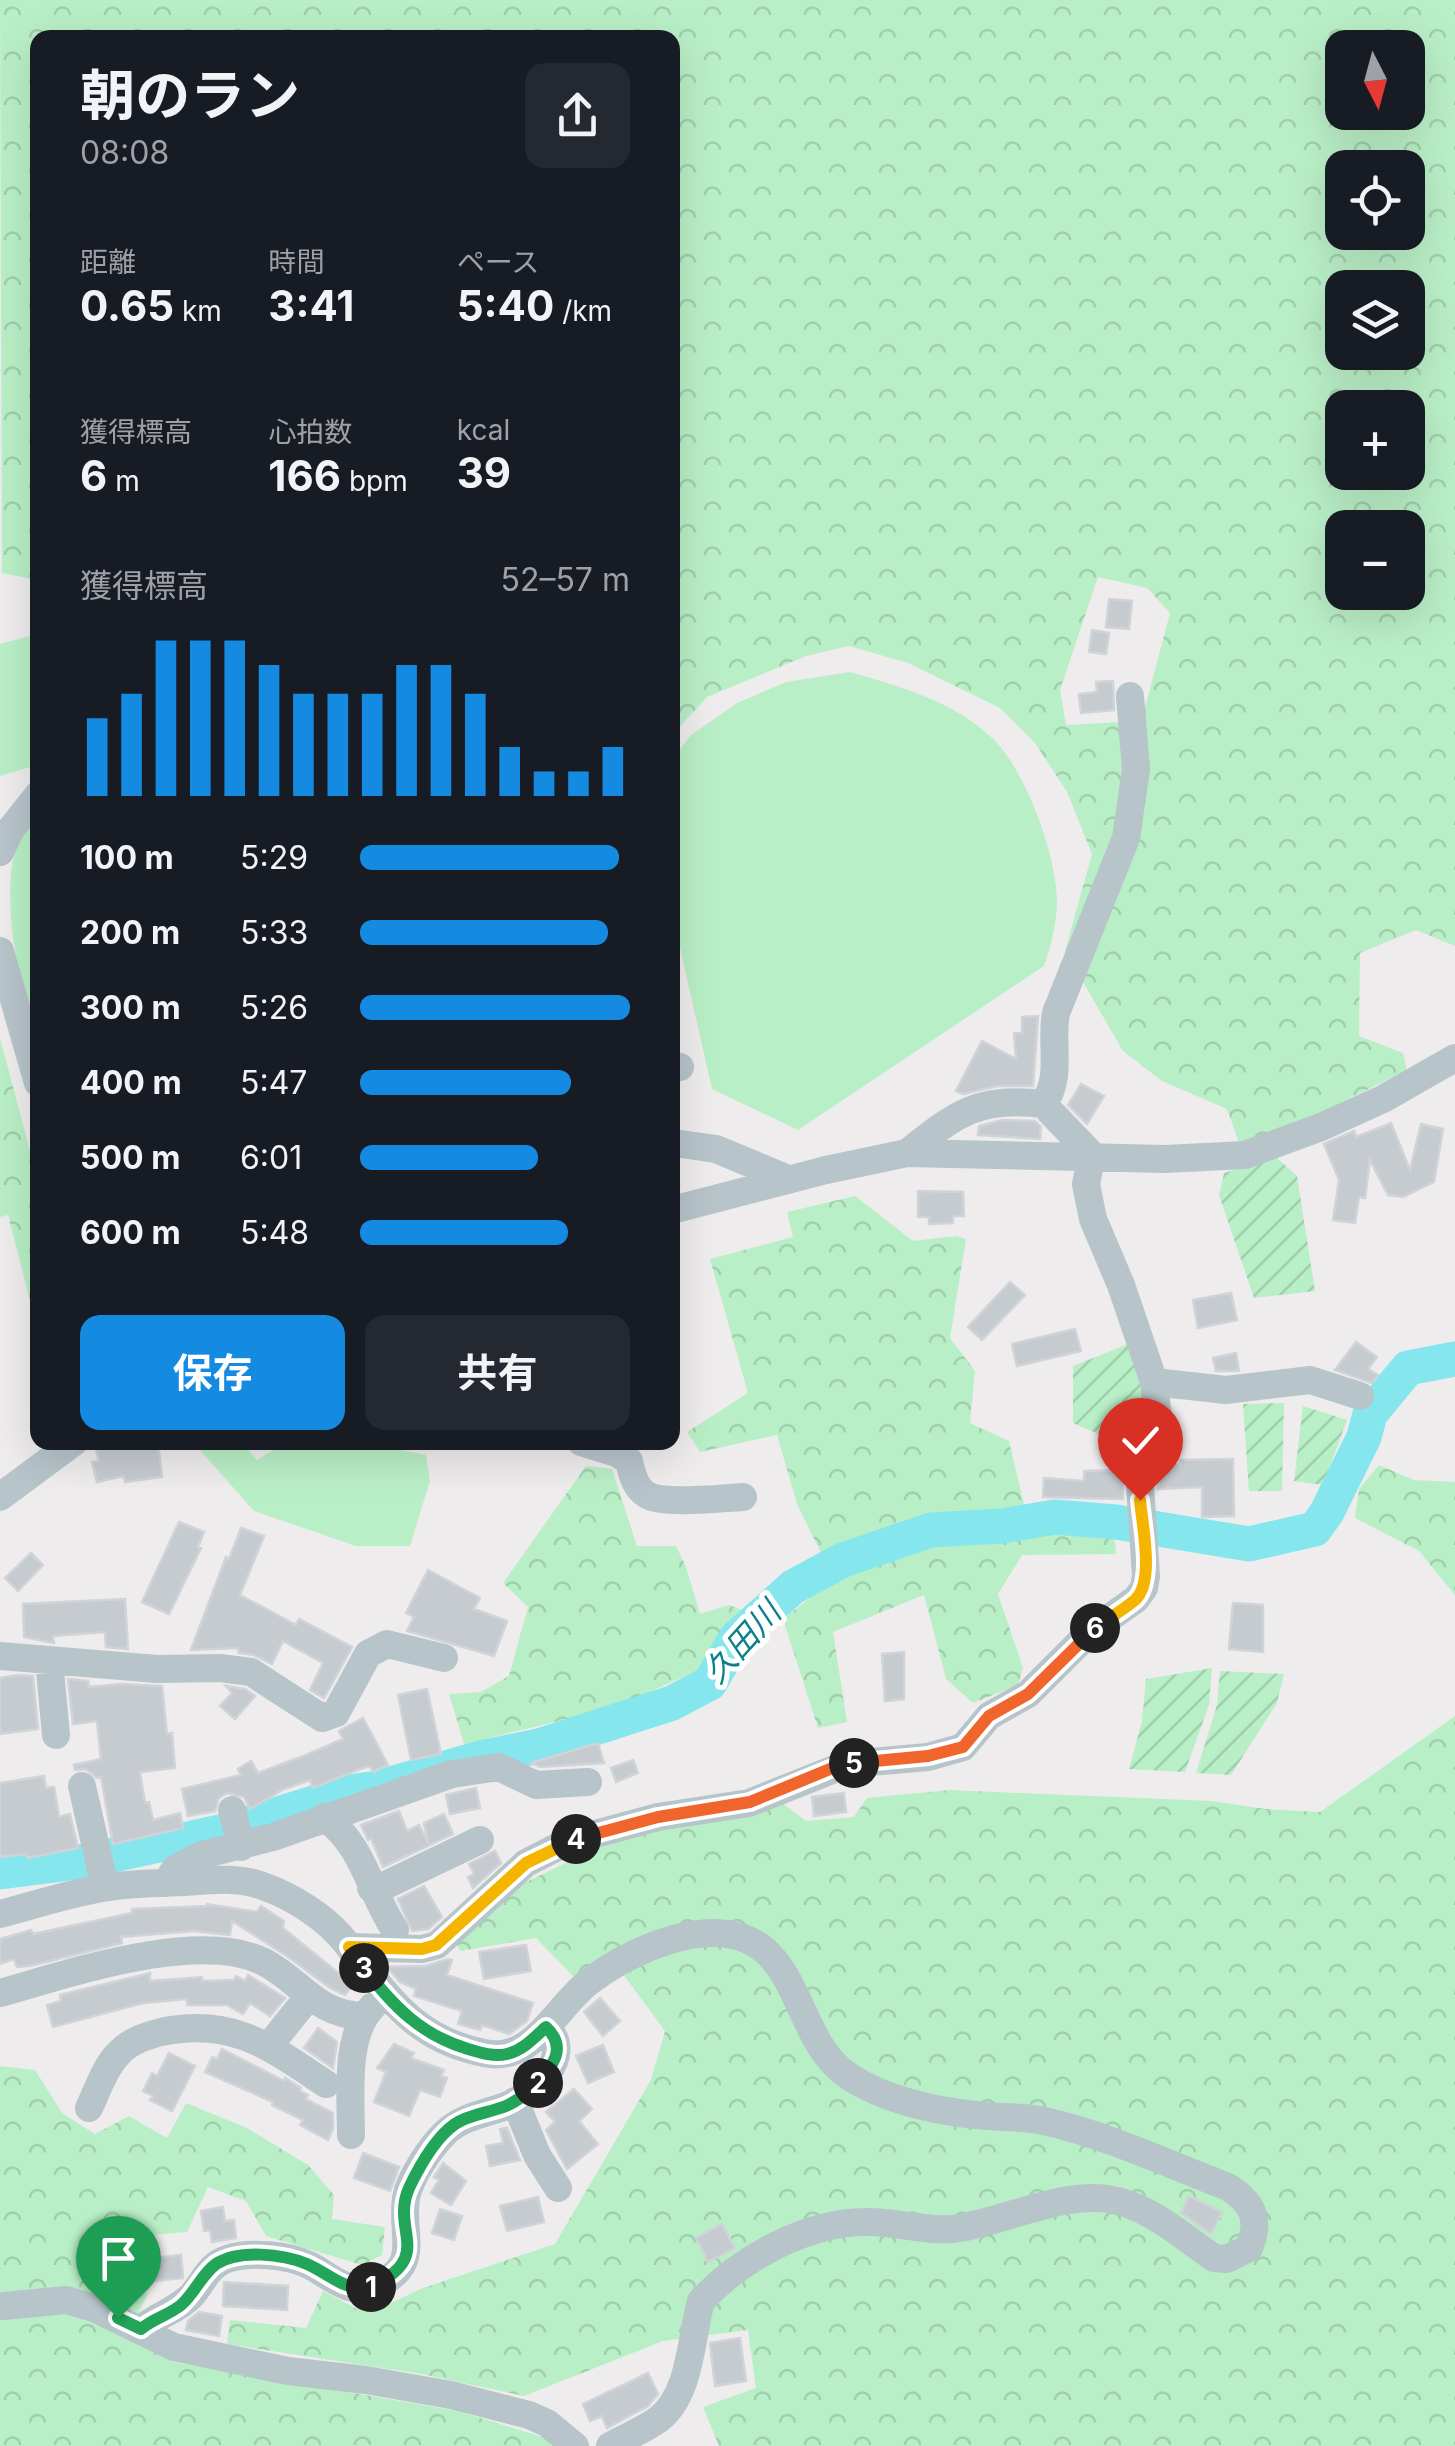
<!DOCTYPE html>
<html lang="ja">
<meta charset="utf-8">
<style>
:root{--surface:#171b24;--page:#242831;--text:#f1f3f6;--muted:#9ea1a6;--accent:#158ae1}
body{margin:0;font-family:Inter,"Noto Sans JP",sans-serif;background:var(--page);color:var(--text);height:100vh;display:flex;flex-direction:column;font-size:38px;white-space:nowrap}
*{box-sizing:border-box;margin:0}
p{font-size:32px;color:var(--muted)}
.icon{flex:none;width:55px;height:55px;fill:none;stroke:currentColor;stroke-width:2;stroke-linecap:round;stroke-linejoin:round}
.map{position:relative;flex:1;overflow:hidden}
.panel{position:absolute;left:30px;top:30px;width:650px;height:1420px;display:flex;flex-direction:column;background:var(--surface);border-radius:20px;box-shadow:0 10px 40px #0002}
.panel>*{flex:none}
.needle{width:65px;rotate:174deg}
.fabs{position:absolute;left:1325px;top:30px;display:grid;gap:20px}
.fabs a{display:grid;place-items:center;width:100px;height:100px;border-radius:20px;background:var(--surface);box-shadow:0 10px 40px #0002;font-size:50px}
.pin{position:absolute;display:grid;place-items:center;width:85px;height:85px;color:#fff;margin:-102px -42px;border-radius:50% 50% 50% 0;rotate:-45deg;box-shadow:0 0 10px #0007}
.pin .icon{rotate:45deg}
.km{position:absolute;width:50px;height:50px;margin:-25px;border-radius:50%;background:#222;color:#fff;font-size:28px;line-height:50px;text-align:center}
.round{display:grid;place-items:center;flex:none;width:105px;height:105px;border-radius:20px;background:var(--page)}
.headline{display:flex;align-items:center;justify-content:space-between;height:170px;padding:0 50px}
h1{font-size:55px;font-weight:700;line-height:75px}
.metrics{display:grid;grid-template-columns:repeat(3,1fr);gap:15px;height:170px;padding:10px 50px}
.metrics div{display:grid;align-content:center}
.metrics b{font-size:42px;font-weight:700}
.metrics small{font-size:28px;font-weight:400}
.metrics p{font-size:28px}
.chart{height:280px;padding:20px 50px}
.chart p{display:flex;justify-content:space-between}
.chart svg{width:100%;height:180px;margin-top:10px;stroke:var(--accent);stroke-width:6}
.button{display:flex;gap:20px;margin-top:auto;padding:20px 50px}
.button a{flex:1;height:115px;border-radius:20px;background:var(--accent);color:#fff;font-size:40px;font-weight:700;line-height:115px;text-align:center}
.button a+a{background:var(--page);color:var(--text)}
ul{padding:0 50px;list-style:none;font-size:32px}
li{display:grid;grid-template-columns:160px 120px 1fr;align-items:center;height:75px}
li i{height:25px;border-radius:12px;background:var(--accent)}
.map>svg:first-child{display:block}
.grass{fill:#b9efc6}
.forest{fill:url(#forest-crowns);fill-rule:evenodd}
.garden{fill:url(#garden-furrows)}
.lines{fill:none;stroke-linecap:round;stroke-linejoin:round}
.river{stroke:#85e6ed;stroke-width:35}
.building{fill:#c6cbd0;stroke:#d0d4d9;stroke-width:2.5}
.minor{stroke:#b7c4ca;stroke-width:28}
.split-1-casing{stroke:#fff;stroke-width:20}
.split-2-casing{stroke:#fff;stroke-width:20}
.split-3-casing{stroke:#fff;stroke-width:20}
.split-4-casing{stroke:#fff;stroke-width:20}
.split-5-casing{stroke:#fff;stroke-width:20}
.split-6-casing{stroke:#fff;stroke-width:20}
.split-7-casing{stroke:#fff;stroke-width:20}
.split-1{stroke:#22a559;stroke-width:12}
.split-2{stroke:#22a559;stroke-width:12}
.split-3{stroke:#22a559;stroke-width:12}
.split-4{stroke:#f5b400;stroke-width:12}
.split-5{stroke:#f0652b;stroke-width:12}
.split-6{stroke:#f0652b;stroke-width:12}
.split-7{stroke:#f5b400;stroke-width:12}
.labels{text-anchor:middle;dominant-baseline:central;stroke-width:10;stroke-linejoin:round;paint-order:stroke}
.water-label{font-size:32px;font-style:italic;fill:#0b818b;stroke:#fff}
</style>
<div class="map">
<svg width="1455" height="2446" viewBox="0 0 1455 2446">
<defs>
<pattern id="forest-crowns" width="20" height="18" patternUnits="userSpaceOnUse" patternTransform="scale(2.5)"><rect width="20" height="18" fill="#b9efc6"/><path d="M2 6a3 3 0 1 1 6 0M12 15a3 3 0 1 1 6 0" fill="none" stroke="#a0cfac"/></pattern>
<pattern id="garden-furrows" width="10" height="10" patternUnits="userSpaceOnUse" patternTransform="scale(2.5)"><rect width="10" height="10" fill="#b9efc6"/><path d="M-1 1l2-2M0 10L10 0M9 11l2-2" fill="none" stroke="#a0cfac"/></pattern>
</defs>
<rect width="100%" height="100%" fill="#efeced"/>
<!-- grass -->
<path class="grass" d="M37 634V765L0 776V644Z
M850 672C899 686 952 701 990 736 1025 767 1055 852 1057 898 1057 922 1052 943 1044 966L798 1130 712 1089 673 917V758L691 735 737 703 786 682Z
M37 812V1044C20 982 0 908 16 845 21 834 30 823 37 812Z
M212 1443H242L257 1460 284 1443H395L396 1449 426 1455 430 1481 410 1546H356L254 1511 200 1450Z"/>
<!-- forest -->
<path class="forest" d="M0 0H1455V946L1416 930 1360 953 1359 1036 1403 1053 1407 1070 1322 1112 1240 1145 1227 1109 1162 1081 1123 1051 1065 951 1092 854 1067 792 1035 743 1000 708 908 663 849 646 806 656 707 697 673 734 672 38H38L37 580 2 573ZM1342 48H1408V112H1342ZM1342 168H1408V232H1342ZM1342 288H1408V352H1342ZM1342 408H1408V472H1342ZM1342 528H1408V592H1342ZM1098 577 1147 588 1170 613 1146 704 1122 722 1066 725 1060 690Z
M0 1038 37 1177V1328L8 1215 0 1217Z
M855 1196 913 1241 956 1236 966 1239 950 1338 975 1371 970 1423 1009 1441 1031 1534 1114 1530 1116 1554 1022 1555 998 1594 1023 1668 1018 1685 973 1703 946 1679 924 1595 833 1632 847 1722 818 1728 783 1619 834 1579 797 1504 777 1435 700 1452 687 1432 748 1393 710 1259 793 1237 787 1212Z
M1379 1465 1414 1480 1455 1482V1595L1419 1551 1355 1518 1359 1489Z
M586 1466 612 1469 637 1546H676L686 1567 700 1614 729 1605 742 1610 707 1666 616 1707 464 1744 449 1694 481 1692 509 1676 528 1607 503 1583Z
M1455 1716V2446H719L703 2407 756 2388 748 2330 663 2341 524 2396 421 2374 227 2344 230 2320 306 2328 323 2291 357 2309 382 2307 423 2288 555 2244 651 2080 665 2031 623 1974 573 1976 536 1938 460 1951 456 1941 518 1886 619 1837 781 1802 806 1821 854 1817 867 1798 949 1790 1211 1801 1266 1809 1320 1812Z
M0 2066 35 2070 62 2113 95 2134 129 2116 167 2138 186 2103 247 2128 308 2165 334 2195 332 2219 385 2227 382 2255 362 2265 266 2236 246 2201 208 2187 187 2232 102 2239 110 2300 148 2293 127 2339 174 2362 458 2411 549 2439 556 2446H0Z"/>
<!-- garden -->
<path class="garden" d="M1276 1157 1297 1176 1315 1291 1254 1298 1219 1195 1224 1173Z
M1128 1344 1148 1403 1138 1451 1073 1423V1366Z
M1284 1403 1282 1491H1249L1243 1404Z
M1303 1406 1347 1420 1323 1485 1294 1481Z
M1212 1668 1209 1705 1185 1772 1129 1769 1142 1721 1146 1679Z
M1220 1671 1284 1674 1277 1703 1231 1775 1196 1773 1217 1705Z"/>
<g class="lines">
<!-- river -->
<path class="river" d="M0 1872 86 1861 224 1831 349 1792 377 1788 480 1758 539 1746 672 1703 710 1683 736 1638 793 1587 843 1560 931 1530 1002 1526 1055 1517 1116 1522 1249 1544 1315 1529 1327 1512 1364 1437 1370 1414 1408 1368 1455 1359"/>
</g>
<!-- building -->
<path class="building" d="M1109 599 1132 601 1129 629 1106 627Z
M1092 630 1109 633 1106 654 1089 652Z
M1113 681 1114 710 1081 713 1079 694 1097 692 1096 682Z
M1038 1016 1033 1086H998L963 1094 956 1091 982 1041 1016 1059 1014 1033H1022V1017Z
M1081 1084 1104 1096 1087 1124 1068 1105Z
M1003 1120 1035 1121 1041 1127 1040 1139 978 1135 979 1126Z
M1391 1123 1410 1170 1421 1124 1443 1129 1434 1182 1403 1197 1388 1195 1370 1160 1365 1198 1359 1197 1355 1223 1333 1220 1339 1180 1324 1144 1354 1131 1356 1137Z
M918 1191 963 1192 964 1216H953V1223L929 1224V1217H918Z
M1010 1282 1025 1295 982 1340 968 1327Z
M1231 1293 1237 1320 1198 1328 1193 1300Z
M1075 1329 1081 1351 1017 1366 1012 1344Z
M1356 1342 1377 1357 1368 1369 1378 1375 1372 1383 1335 1370Z
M1236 1353 1239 1371H1216L1213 1358Z
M125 1442H158L162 1477 125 1482 124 1476 97 1482 92 1462 99 1461 96 1449Z
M1233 1459 1234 1516 1202 1517V1487L1158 1489 1162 1465H1180V1460Z
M1122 1470 1123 1499 1043 1497 1044 1478 1084 1481V1471Z
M179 1522 204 1532 198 1547 201 1548 169 1614 142 1602Z
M241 1528 264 1536 240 1595 296 1625 299 1619 352 1647 324 1698 310 1690 323 1663 283 1641 272 1664 254 1655 239 1653 238 1648 191 1650 226 1557 229 1559Z
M31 1553 43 1565 18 1591 5 1578Z
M428 1570 480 1598 474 1609 507 1621 494 1656 407 1631 414 1617 406 1613Z
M125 1599 128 1649 106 1647 105 1632 53 1636 54 1643 24 1637 23 1604Z
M1233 1603 1263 1605V1652L1229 1649Z
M904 1652V1699L885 1701 882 1654Z
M17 1675 33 1676 38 1729 0 1734V1678Z
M68 1679 88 1681 89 1687 120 1684 162 1686 167 1734 172 1733 175 1768 140 1772 145 1803 149 1802 153 1820 180 1813 183 1828 113 1844 101 1777 97 1778 86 1769 75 1770 74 1765 101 1759 97 1721 73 1724Z
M226 1686 245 1689 255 1696 235 1719 220 1706 232 1693Z
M427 1689 441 1754 411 1760 398 1695Z
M363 1718 388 1765 373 1772 370 1766 360 1769 313 1788 310 1780 284 1789 250 1809 244 1797 227 1793 219 1798 215 1811 188 1816 182 1789 241 1775 238 1769 251 1761 258 1773 306 1755 343 1739 339 1731Z
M598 1743 604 1763 540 1767 531 1763Z
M633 1760 638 1773 616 1782 611 1768Z
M44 1776 46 1788 54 1787 59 1817 70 1814 78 1848 27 1858V1854L0 1857V1783Z
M476 1788 480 1808 450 1814 446 1795Z
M844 1793 846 1812 814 1816 812 1797Z
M399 1811 407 1831 419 1825 428 1843 424 1823 444 1814 453 1834 383 1867 371 1838 368 1840 361 1825Z
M495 1851 501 1863 473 1888 468 1877 474 1874 469 1864Z
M424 1886 442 1917 428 1929 412 1931 398 1899Z
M206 1904 257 1912 261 1906 284 1921 283 1928 353 1985 345 1995 330 1988 287 1956 232 1921 230 1935 194 1931 121 1937 122 1943 30 1966 17 1967 14 1959 0 1964V1939L31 1930 33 1934 132 1913V1909L209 1906Z
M526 1945 531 1971 484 1979 479 1952Z
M448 1959 452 1960 447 1975 533 2003 527 2021 509 2034 482 2025 480 2030 458 2024 462 2011 414 1996 416 1989 400 1982 387 1967 426 1966Z
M150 1973V1981L202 1977V1981L234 1980 236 1976 245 1981 248 1975 285 1998 270 2016 250 2003 243 2014 227 2005H187V1999L143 2003 53 2027 47 2005 61 2001 60 1995Z
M600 1998 620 2021 603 2036 584 2012Z
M318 2028 337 2042 333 2068 304 2048Z
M394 2044 414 2053 411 2058 444 2070 441 2076 447 2078 440 2097 420 2090 409 2116 374 2102 386 2072 377 2068Z
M603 2045 614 2072 588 2083 576 2056Z
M222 2049 284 2081 285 2078 301 2088 300 2091 308 2095 306 2099 333 2113V2129L328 2140 300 2125 303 2120 272 2105 273 2102 205 2072 212 2057 217 2059Z
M169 2053 195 2066 172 2111 150 2100 153 2096 143 2091 152 2073 157 2076Z
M574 2089 592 2109 579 2121 598 2144 567 2169 546 2130 555 2122 546 2112Z
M507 2128 520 2160 490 2166 486 2146 503 2143 500 2129Z
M363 2153 399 2167 390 2191 354 2178Z
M443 2163 466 2181 451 2205 431 2193 439 2180 434 2177Z
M1189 2196 1222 2212 1211 2234 1181 2213Z
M538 2197 544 2222 507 2231 500 2206Z
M223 2207 225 2221 234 2220 236 2238 212 2242 210 2230 204 2231 201 2211Z
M440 2209 462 2216 454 2240 432 2233Z
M722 2224 735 2248 708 2262 696 2238Z
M154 2251 155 2258 181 2255 183 2278 147 2282 146 2278 116 2281 113 2255Z
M224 2282 288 2286 287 2310 223 2306Z
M199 2312 222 2316 219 2336 186 2330 188 2321Z
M740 2338 746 2381 715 2386 710 2343Z
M648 2373 658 2394 648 2406 607 2428 602 2416 590 2421 583 2404Z"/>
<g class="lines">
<!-- minor -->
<path class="minor" d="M0 852 11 829 38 795
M0 951 38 1083
M672 1069 680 1067
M1043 1104C1063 1079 1050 1043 1056 1013L1126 838 1136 769 1130 696
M674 1143 716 1149 788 1179
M907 1153C956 1114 978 1096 1043 1104L1092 1155
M1092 1155 1086 1184 1093 1219 1121 1285 1154 1382 1226 1390 1310 1380 1360 1396
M672 1210 826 1170 907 1153 1165 1159 1245 1155 1321 1127 1383 1099 1455 1058
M581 1442 617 1453 629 1461C632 1474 635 1488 647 1495 665 1505 721 1498 743 1497
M0 1497 74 1442
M0 1656 157 1669 220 1668 251 1672 322 1718 336 1713 368 1654 387 1644 444 1658
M49 1660 56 1735
M82 1786 105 1887
M232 1810 241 1847
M324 1817C364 1845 369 1891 395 1930
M166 1883 175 1869 202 1855 273 1837 452 1774 499 1767 536 1785 588 1782
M371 1888 386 1885 480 1840
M0 1914C34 1905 68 1894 102 1888 129 1883 158 1883 185 1882 210 1880 236 1877 260 1885 292 1896 326 1917 347 1944 388 1996 413 2039 484 2053 534 2064 556 2006 590 1981 623 1956 674 1932 716 1933 802 1935 791 2036 847 2075 882 2099 934 2111 976 2115 998 2118 1021 2116 1044 2121 1107 2135 1168 2164 1228 2187 1253 2203 1261 2219 1249 2248L1227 2259 1214 2258C1182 2236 1148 2205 1108 2199 1063 2192 1006 2220 960 2228 932 2233 898 2222 869 2222 808 2221 741 2258 701 2301 691 2337 691 2394 659 2419 644 2430 626 2437 610 2446
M349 1947 422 1949 437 1945 526 1863 569 1841 658 1817 749 1803 847 1764 928 1757 963 1747 989 1716 1028 1694 1091 1631 1136 1599 1144 1588 1146 1576 1140 1485 1143 1464 1159 1426 1154 1382
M0 1993C68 1974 198 1929 264 1962 301 1981 316 2015 363 2016
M269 2046 309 1996
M515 2101 537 2155 558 2188
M89 2108C98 2089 105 2067 119 2053 130 2041 146 2036 161 2032 232 2017 269 2046 326 2084
M351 2135C351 2096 344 2035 373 2006
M4 2306 66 2300 94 2308 174 2347 288 2371 366 2380 451 2395 529 2415 547 2423 575 2446
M141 2329C157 2315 176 2311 191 2296 204 2282 208 2265 227 2259 250 2251 288 2255 309 2265 329 2275 348 2295 372 2287 424 2267 400 2236 406 2198 410 2177 430 2148 445 2133 463 2116 484 2114 506 2106 535 2094 576 2055 546 2027"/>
</g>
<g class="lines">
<defs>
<path id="split-1" d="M118 2318 141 2329C154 2318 169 2315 181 2305 194 2294 202 2274 216 2264 239 2249 283 2254 307 2264 330 2274 344 2292 371 2287"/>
<path id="split-2" d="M371 2287C436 2255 390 2232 409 2188 419 2167 435 2138 455 2124 470 2114 489 2113 506 2106 518 2101 528 2092 538 2083"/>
<path id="split-3" d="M364 1968C393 2006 421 2035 468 2049 481 2053 494 2057 507 2054 523 2050 534 2038 546 2027 567 2047 554 2064 538 2083"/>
<path id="split-4" d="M364 1968 349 1947 422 1949 436 1945 526 1863 576 1839"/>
<path id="split-5" d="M576 1839 658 1817 750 1802 830 1769 854 1763"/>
<path id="split-6" d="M854 1763 928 1756 963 1747 989 1716 1028 1694 1095 1628"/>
<path id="split-7" d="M1095 1628C1108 1619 1123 1610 1135 1600 1155 1582 1142 1525 1140 1500"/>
</defs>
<!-- split-1 casing -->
<use href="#split-1" class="split-1-casing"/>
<!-- split-2 casing -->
<use href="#split-2" class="split-2-casing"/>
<!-- split-3 casing -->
<use href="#split-3" class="split-3-casing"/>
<!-- split-4 casing -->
<use href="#split-4" class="split-4-casing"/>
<!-- split-5 casing -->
<use href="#split-5" class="split-5-casing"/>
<!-- split-6 casing -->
<use href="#split-6" class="split-6-casing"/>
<!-- split-7 casing -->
<use href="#split-7" class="split-7-casing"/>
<!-- split-1 -->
<use href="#split-1" class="split-1"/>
<!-- split-2 -->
<use href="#split-2" class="split-2"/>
<!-- split-3 -->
<use href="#split-3" class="split-3"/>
<!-- split-4 -->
<use href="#split-4" class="split-4"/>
<!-- split-5 -->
<use href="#split-5" class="split-5"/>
<!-- split-6 -->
<use href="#split-6" class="split-6"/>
<!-- split-7 -->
<use href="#split-7" class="split-7"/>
</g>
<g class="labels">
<!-- water labels -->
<g class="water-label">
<text transform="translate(742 1642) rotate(-48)">久田川</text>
</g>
</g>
</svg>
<div class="fabs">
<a><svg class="needle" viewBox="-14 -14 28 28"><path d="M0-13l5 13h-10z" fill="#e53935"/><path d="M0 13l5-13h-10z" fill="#9ea1a6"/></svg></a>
<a><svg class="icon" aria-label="locate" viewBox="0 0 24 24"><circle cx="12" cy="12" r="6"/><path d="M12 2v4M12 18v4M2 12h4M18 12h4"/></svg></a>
<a><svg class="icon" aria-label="layers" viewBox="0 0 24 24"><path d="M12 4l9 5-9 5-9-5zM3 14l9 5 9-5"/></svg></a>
<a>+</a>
<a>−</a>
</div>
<div class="pin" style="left:118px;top:2318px;background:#1e9e55"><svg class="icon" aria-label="arrive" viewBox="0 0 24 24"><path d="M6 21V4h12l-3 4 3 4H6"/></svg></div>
<div class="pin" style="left:1140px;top:1500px;background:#d93025"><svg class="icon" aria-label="check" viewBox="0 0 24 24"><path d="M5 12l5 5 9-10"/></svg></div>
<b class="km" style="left:371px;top:2287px">1</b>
<b class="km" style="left:538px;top:2083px">2</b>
<b class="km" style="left:364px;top:1968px">3</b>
<b class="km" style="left:576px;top:1839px">4</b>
<b class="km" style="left:854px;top:1763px">5</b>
<b class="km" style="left:1095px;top:1628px">6</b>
<section class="panel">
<div class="headline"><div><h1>朝のラン</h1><p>08:08</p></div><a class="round"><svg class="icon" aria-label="share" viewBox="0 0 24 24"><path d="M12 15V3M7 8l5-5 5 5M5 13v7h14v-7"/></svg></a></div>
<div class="metrics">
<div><p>距離</p><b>0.65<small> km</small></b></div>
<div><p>時間</p><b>3:41</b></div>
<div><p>ペース</p><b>5:40<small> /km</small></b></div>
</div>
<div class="metrics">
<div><p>獲得標高</p><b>6<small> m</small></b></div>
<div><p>心拍数</p><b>166<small> bpm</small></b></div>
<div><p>kcal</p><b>39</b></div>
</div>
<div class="chart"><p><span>獲得標高</span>52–57 m</p>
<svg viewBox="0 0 160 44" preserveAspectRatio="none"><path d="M5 44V25M15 44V19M25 44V6M35 44V6M45 44V6M55 44V12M65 44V19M75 44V19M85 44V19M95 44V12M105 44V12M115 44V19M125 44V32M135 44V38M145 44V38M155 44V32"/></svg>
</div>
<ul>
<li><b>100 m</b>5:29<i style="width:96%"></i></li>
<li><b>200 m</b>5:33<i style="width:92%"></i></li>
<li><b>300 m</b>5:26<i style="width:100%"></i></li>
<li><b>400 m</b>5:47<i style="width:78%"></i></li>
<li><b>500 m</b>6:01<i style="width:66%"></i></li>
<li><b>600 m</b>5:48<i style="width:77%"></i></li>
</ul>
<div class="button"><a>保存</a><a>共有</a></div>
</section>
</div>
